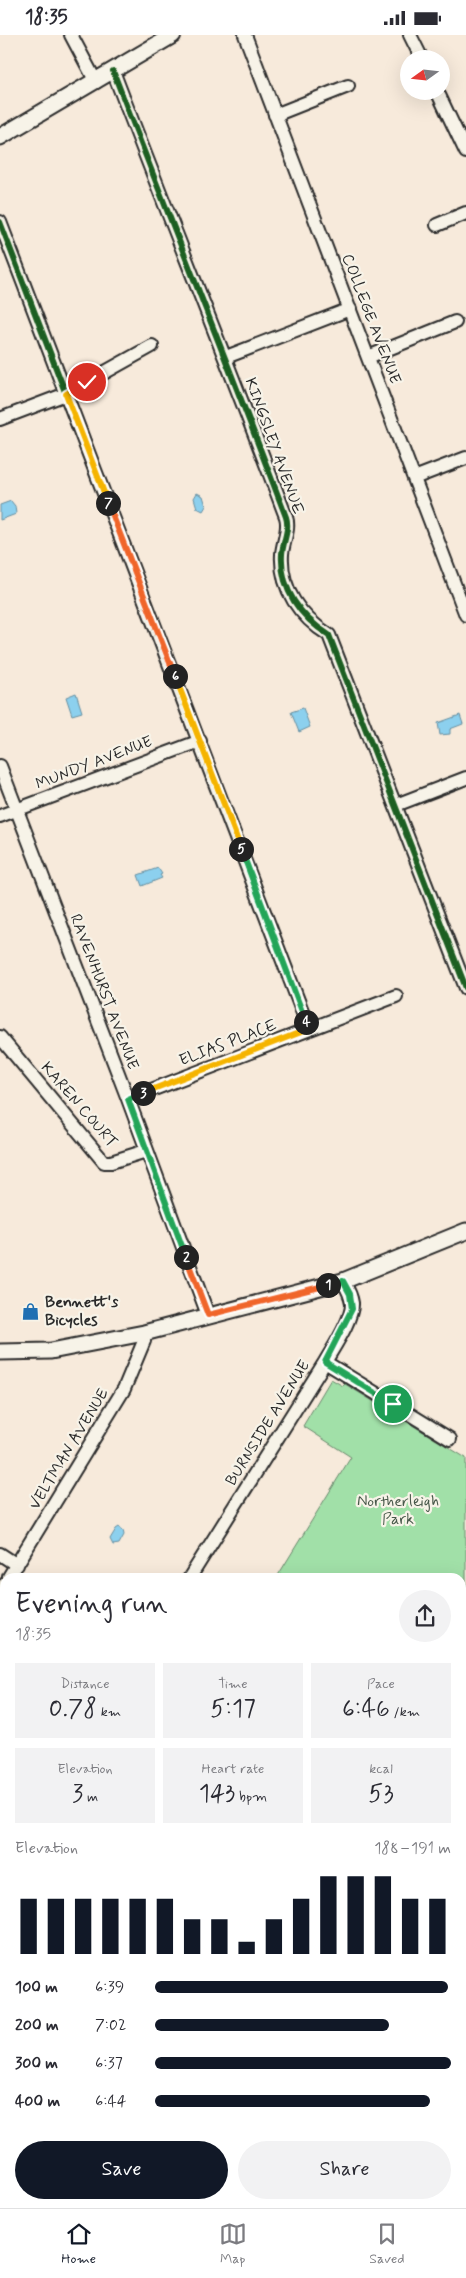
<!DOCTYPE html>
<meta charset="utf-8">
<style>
:root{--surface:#fff;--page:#f2f2f3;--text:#2b2b33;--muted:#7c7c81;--line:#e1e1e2;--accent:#111827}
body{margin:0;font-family:Mynerve,sans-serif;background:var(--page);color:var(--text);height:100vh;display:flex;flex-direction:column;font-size:19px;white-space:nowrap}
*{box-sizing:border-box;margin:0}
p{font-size:16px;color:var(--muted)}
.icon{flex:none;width:28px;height:28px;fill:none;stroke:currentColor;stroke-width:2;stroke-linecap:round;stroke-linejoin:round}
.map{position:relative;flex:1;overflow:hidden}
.panel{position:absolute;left:0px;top:1538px;width:466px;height:636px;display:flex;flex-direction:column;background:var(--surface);border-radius:15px 15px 0 0;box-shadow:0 5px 20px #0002}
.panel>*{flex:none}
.needle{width:32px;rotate:255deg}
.fabs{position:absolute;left:400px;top:15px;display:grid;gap:10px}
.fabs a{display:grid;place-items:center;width:50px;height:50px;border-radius:50%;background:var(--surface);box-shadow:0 5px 20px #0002;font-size:25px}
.pin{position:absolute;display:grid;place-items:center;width:42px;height:42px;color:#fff;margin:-21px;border:2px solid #fff;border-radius:50%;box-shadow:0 1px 5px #0007}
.km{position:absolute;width:25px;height:25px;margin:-12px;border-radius:50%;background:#222;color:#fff;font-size:14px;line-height:25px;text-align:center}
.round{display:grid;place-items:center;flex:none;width:52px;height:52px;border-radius:26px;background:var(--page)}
.headline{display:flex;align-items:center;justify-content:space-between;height:85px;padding:0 15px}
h1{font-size:28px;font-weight:600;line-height:38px}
.stats{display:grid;grid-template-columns:repeat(3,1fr);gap:8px;height:85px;padding:5px 15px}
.stats div{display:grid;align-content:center;border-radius:0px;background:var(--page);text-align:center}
.stats b{font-size:25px;font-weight:600}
.stats small{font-size:14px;font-weight:400}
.stats p{font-size:14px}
.chart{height:140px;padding:10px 15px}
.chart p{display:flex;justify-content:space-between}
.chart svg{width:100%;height:90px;margin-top:5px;stroke:var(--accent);stroke-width:6}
.action{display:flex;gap:10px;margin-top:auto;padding:10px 15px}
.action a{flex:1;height:58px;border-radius:30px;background:var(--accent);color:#fff;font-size:20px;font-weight:600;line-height:58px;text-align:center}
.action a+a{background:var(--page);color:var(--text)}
ul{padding:0 15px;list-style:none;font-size:16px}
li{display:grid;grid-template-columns:80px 60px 1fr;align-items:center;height:38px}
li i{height:12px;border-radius:6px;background:var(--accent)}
.status{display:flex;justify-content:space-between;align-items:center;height:35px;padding:0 25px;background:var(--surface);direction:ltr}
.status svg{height:14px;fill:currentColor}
.tab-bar{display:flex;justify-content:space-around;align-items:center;height:70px;border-top:1px solid var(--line);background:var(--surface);font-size:14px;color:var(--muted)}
.tab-bar a{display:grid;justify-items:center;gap:2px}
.tab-bar .on{color:var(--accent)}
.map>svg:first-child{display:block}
.green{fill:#a1e0a8;stroke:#66866a}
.water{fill:#8cd0ee;stroke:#658ea0}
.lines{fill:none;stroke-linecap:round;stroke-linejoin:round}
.minor-casing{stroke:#2b2b2b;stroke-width:16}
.tertiary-casing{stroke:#2b2b2b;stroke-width:19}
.secondary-casing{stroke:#2b2b2b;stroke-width:21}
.minor{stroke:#f7f3e8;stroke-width:12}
.tertiary{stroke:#f7f3e8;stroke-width:15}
.secondary{stroke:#f7f3e8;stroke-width:18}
.cycleway-casing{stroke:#f7f3e8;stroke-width:9}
.cycleway{stroke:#1b5e20;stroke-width:6}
.split-1-casing{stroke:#fff;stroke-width:10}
.split-2-casing{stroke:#fff;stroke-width:10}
.split-3-casing{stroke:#fff;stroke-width:10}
.split-4-casing{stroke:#fff;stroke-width:10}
.split-5-casing{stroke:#fff;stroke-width:10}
.split-6-casing{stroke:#fff;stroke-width:10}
.split-7-casing{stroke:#fff;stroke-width:10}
.split-8-casing{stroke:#fff;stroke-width:10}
.split-1{stroke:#22a559;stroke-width:6}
.split-2{stroke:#f0652b;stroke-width:6}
.split-3{stroke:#22a559;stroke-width:6}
.split-4{stroke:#f5b400;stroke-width:6}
.split-5{stroke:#22a559;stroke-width:6}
.split-6{stroke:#f5b400;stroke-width:6}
.split-7{stroke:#f0652b;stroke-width:6}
.split-8{stroke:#f5b400;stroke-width:6}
.labels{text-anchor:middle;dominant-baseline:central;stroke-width:4.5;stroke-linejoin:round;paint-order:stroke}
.street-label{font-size:16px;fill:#2b2b2b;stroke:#f7f3e8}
.poi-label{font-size:16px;font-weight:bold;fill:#2b2b2b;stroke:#f7f3e8;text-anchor:start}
.park-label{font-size:16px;fill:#48584a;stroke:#f7f3e8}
</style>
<div class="status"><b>18:35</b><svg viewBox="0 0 49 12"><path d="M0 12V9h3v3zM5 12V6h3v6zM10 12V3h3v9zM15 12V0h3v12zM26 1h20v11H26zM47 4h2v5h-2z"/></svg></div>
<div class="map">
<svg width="466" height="2173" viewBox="0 0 466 2173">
<rect width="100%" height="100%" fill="#f7eadb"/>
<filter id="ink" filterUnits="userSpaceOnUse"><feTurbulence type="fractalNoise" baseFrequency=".02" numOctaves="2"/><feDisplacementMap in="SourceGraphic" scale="10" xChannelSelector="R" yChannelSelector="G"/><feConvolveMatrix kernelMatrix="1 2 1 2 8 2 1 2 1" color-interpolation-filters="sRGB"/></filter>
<g filter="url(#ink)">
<!-- green -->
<path class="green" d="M331 1344 343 1351 345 1349 466 1423V1638L461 1650V1542H277L351 1422 303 1391Z"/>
<!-- water -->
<path class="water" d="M197 458 203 461 206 471 203 476 197 473 194 463Z
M11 466 15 471 16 479 0 485V470Z
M76 658 82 677 72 680 66 662Z
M303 673 310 692 299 697 291 677Z
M460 680 463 689 450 694V699L440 700 438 688Z
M158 833 162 839 160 840 162 843 142 851 138 840Z
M119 1492 123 1495 124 1500 119 1509 113 1510 110 1504 116 1494Z"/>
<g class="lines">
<defs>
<path id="minor" d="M71 0 96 47
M245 0 466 580
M410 0 422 24
M113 36C170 185 230 333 286 482 290 494 283 506 282 519 280 554 300 582 329 600L466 953
M437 56 466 117
M275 80 348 51
M0 187 309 994
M437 190 466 178
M226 322 350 274
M368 322 455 287
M0 384 66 359 152 311
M414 443 466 423
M0 731 128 1064 208 1280
M396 770 466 743
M0 781 200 706
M0 1002 104 1127H111L146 1116
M128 1064 396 961
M325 1327 450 1404
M0 1519 17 1530
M9 1542 124 1354 144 1306V1298
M190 1542 325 1327C333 1313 353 1284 352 1268 351 1260 347 1253 343 1246
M0 1557 5 1549
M461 1701 466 1688
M461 1780 466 1779
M0 1848 5 1840
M461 1923 466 1922
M0 1974 5 1966
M461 2067H466"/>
<path id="tertiary" d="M0 102 173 0
M0 1317 51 1316 144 1298 343 1246 466 1196"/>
<path id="secondary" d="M0 1915 5 1919
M268 2169 269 2173"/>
</defs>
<!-- minor casing -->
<use href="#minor" class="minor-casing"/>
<!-- tertiary casing -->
<use href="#tertiary" class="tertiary-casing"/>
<!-- secondary casing -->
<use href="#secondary" class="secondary-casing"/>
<!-- minor -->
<use href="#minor" class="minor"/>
<!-- tertiary -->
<use href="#tertiary" class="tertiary"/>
<!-- secondary -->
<use href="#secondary" class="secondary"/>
<defs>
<path id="cycleway" d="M113 36C170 185 230 333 286 482 290 494 283 506 282 519 280 554 300 582 329 600L466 953
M0 187 309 994"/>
</defs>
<!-- cycleway casing -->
<use href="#cycleway" class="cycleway-casing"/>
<!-- cycleway -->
<use href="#cycleway" class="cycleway"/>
</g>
</g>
<g class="lines" filter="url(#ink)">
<defs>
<path id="split-1" d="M328 1250 343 1246 350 1259 352 1274 325 1327 393 1369"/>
<path id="split-2" d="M186 1222 208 1280 328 1250"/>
<path id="split-3" d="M143 1058 128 1064 186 1222"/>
<path id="split-4" d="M143 1058 309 994 306 987"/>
<path id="split-5" d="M241 814 306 987"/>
<path id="split-6" d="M175 641 241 814"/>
<path id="split-7" d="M108 468 175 641"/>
<path id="split-8" d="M87 347 66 359 108 468"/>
</defs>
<!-- split-1 casing -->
<use href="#split-1" class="split-1-casing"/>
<!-- split-2 casing -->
<use href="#split-2" class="split-2-casing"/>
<!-- split-3 casing -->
<use href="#split-3" class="split-3-casing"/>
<!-- split-4 casing -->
<use href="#split-4" class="split-4-casing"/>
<!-- split-5 casing -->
<use href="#split-5" class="split-5-casing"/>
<!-- split-6 casing -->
<use href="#split-6" class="split-6-casing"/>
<!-- split-7 casing -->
<use href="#split-7" class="split-7-casing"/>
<!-- split-8 casing -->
<use href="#split-8" class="split-8-casing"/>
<!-- split-1 -->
<use href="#split-1" class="split-1"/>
<!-- split-2 -->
<use href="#split-2" class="split-2"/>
<!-- split-3 -->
<use href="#split-3" class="split-3"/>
<!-- split-4 -->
<use href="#split-4" class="split-4"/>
<!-- split-5 -->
<use href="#split-5" class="split-5"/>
<!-- split-6 -->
<use href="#split-6" class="split-6"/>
<!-- split-7 -->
<use href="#split-7" class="split-7"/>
<!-- split-8 -->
<use href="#split-8" class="split-8"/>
</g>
<!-- icons -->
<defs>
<symbol id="shop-bare" viewBox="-9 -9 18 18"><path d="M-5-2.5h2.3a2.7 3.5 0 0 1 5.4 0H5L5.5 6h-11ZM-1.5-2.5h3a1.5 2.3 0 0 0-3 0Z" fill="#1f6fb2" stroke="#f7f3e8" stroke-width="2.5" paint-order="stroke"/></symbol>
</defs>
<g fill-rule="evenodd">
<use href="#shop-bare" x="18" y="1264" width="25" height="25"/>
</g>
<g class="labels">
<!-- street labels -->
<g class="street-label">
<text transform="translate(371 284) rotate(69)">COLLEGE AVENUE</text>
<text transform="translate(274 411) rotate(70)">KINGSLEY AVENUE</text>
<text transform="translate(94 728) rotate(-21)">MUNDY AVENUE</text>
<text transform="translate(104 957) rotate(69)">RAVENHURST AVENUE</text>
<text transform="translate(228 1008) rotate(-21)">ELIAS PLACE</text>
<text transform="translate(79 1070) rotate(49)">KAREN COURT</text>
<text transform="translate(268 1388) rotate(-58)">BURNSIDE AVENUE</text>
<text transform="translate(69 1414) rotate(-59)">VELTMAN AVENUE</text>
</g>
<!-- poi labels -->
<g class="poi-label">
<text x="45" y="1267">Bennett's<tspan x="45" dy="18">Bicycles</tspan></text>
</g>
<!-- park labels -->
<g class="park-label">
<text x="398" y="1466">Northerleigh<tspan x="398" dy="18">Park</tspan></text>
</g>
</g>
</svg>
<div class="fabs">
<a><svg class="needle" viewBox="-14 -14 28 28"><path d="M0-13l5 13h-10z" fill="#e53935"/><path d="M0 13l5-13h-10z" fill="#7c7c81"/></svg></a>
</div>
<div class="pin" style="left:393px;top:1369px;background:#1e9e55"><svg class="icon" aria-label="arrive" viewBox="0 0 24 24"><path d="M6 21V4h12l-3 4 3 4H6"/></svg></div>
<div class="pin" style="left:87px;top:347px;background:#d93025"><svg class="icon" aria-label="check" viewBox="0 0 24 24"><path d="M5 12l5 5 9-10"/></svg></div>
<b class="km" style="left:328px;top:1250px">1</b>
<b class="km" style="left:186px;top:1222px">2</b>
<b class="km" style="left:143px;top:1058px">3</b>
<b class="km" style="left:306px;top:987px">4</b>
<b class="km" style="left:241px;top:814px">5</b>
<b class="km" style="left:175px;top:641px">6</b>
<b class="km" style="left:108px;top:468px">7</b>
<section class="panel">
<div class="headline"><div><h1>Evening run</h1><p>18:35</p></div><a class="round"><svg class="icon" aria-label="share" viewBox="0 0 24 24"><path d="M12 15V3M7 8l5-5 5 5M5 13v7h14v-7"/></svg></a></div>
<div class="stats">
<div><p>Distance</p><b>0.78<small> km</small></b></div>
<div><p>Time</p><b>5:17</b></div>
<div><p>Pace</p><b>6:46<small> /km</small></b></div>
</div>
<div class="stats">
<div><p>Elevation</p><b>3<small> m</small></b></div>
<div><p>Heart rate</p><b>143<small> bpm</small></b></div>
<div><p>kcal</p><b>53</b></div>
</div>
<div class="chart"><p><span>Elevation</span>188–191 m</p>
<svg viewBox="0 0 160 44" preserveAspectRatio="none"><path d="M5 44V17M15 44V17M25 44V17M35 44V17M45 44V17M55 44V17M65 44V27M75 44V27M85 44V38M95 44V27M105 44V17M115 44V6M125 44V6M135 44V6M145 44V17M155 44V17"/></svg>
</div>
<ul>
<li><b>100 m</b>6:39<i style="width:99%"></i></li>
<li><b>200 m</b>7:02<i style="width:79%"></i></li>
<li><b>300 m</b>6:37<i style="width:100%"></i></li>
<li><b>400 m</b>6:44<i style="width:93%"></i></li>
</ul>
<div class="action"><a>Save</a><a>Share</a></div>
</section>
</div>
<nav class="tab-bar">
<a class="on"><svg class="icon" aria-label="home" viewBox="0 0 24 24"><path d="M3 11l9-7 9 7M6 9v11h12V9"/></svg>Home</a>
<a><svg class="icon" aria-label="map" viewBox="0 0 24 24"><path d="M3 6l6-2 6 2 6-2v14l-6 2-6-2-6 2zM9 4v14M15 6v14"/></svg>Map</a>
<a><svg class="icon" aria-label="saved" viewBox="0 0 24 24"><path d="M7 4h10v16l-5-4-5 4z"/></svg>Saved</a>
</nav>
